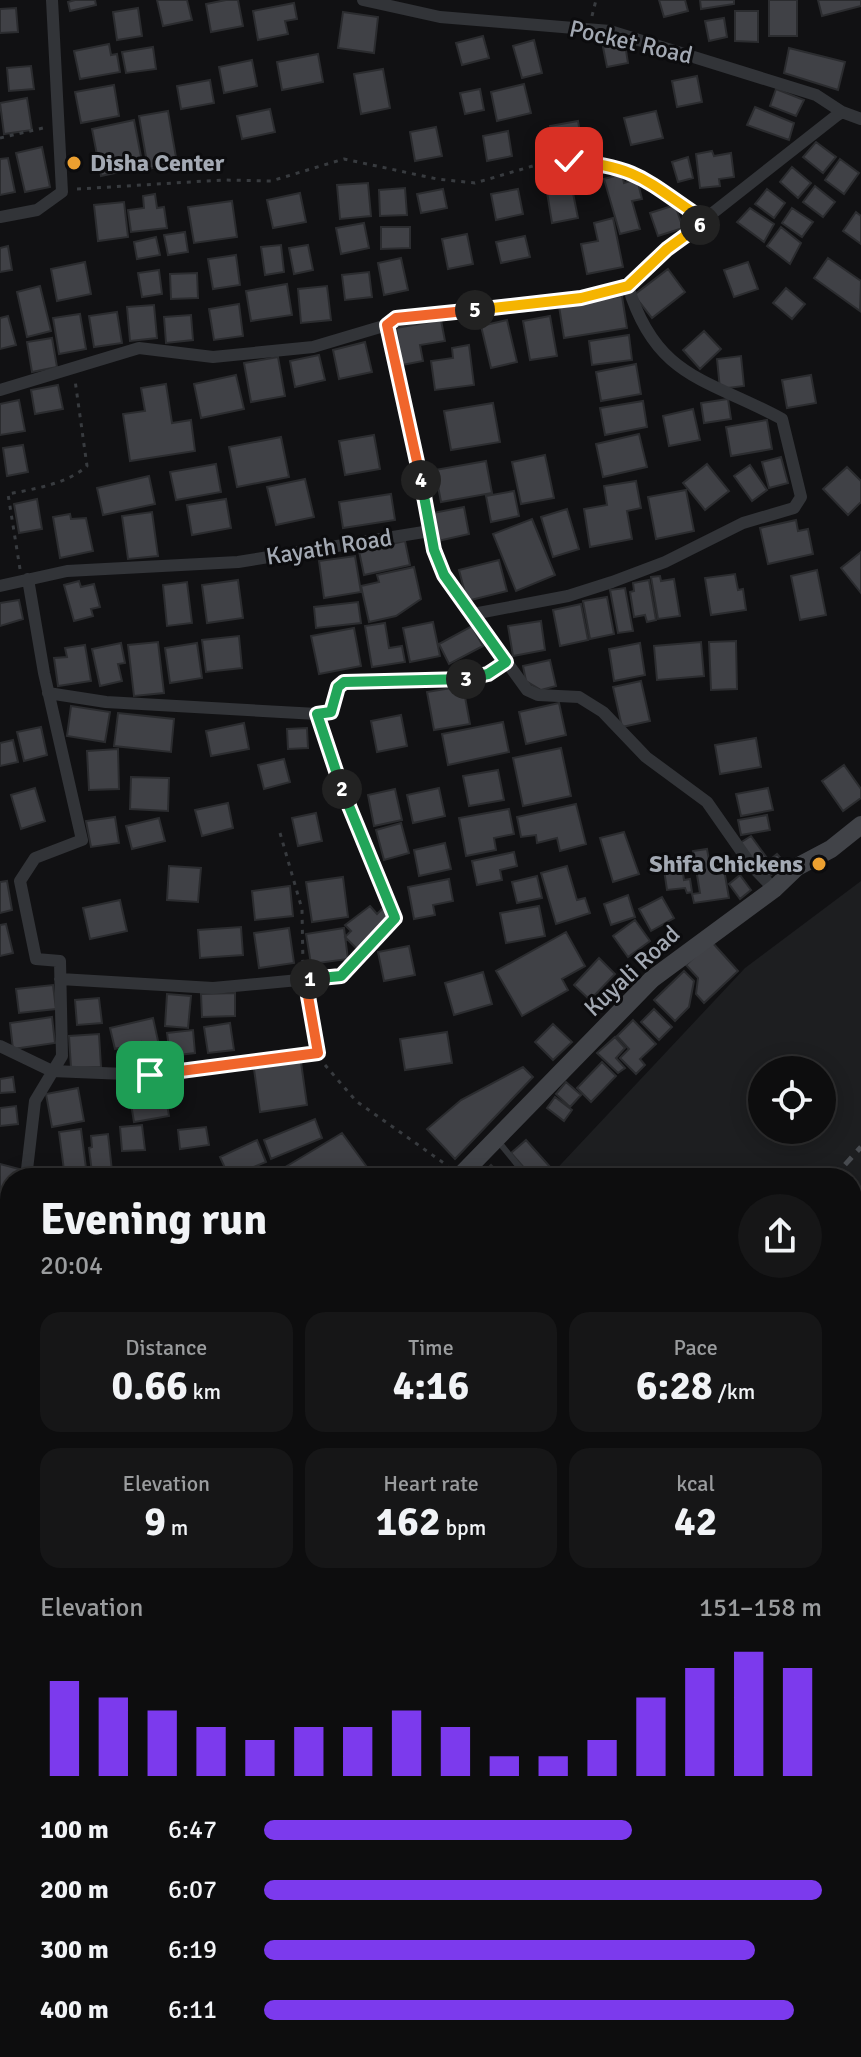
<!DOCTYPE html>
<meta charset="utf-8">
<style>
:root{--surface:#0d0d0e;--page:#161617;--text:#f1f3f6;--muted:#9a9c9e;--line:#2d2d2e;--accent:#7c3aed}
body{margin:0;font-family:Signika,sans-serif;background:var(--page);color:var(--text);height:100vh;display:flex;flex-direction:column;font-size:30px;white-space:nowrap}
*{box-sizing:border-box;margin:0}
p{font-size:26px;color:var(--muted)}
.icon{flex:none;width:44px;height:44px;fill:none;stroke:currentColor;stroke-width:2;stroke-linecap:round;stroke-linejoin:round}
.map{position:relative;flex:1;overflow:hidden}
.sheet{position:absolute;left:0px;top:1168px;width:862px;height:890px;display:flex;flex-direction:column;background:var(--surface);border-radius:32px 32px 0 0;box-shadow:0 4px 20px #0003,0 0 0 2px var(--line)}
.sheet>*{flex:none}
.fabs{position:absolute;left:748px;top:1056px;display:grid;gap:16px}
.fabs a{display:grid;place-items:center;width:88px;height:88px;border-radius:50%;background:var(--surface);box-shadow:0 4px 20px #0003,0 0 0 2px var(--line);font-size:40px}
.pin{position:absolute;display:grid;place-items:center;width:68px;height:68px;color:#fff;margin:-34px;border-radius:16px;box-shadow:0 4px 12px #0006}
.km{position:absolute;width:40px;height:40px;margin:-20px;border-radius:50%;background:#222;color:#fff;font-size:22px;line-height:40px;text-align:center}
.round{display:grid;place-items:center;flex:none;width:84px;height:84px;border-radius:42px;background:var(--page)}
.headline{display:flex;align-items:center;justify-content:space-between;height:136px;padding:0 40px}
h1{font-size:44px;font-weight:700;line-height:60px}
.figures{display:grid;grid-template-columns:repeat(3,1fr);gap:12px;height:136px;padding:8px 40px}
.figures div{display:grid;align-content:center;border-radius:20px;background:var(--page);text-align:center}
.figures b{font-size:40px;font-weight:700}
.figures small{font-size:22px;font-weight:400}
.figures p{font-size:22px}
.chart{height:224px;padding:16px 40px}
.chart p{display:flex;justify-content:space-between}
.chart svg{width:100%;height:144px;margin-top:8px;stroke:var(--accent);stroke-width:6}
ul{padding:0 40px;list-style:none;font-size:26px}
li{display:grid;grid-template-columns:128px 96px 1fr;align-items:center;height:60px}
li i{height:20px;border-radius:10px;background:var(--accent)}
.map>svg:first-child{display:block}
.built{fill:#1d1e20;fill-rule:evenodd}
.green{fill:#1e251e}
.building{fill:#404146;stroke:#2b2c2f;stroke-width:2}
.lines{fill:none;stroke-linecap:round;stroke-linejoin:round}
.path{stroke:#383b3f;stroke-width:3;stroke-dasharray:4 6;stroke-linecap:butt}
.lane{stroke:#323438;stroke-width:6}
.street{stroke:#323438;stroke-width:12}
.secondary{stroke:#414348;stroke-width:18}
.rail{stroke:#494c51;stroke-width:5;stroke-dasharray:10 8;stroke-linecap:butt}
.split-1-casing{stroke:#fff;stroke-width:16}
.split-2-casing{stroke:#fff;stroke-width:16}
.split-3-casing{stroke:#fff;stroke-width:16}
.split-4-casing{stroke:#fff;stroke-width:16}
.split-5-casing{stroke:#fff;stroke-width:16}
.split-6-casing{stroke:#fff;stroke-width:16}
.split-7-casing{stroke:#fff;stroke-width:16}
.split-1{stroke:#f0652b;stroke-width:10}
.split-2{stroke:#22a559;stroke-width:10}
.split-3{stroke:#22a559;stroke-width:10}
.split-4{stroke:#22a559;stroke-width:10}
.split-5{stroke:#f0652b;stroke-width:10}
.split-6{stroke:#f5b400;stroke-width:10}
.split-7{stroke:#f5b400;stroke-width:10}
.poi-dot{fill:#eca030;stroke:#0c0c0e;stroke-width:3}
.labels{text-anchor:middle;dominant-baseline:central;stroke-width:6;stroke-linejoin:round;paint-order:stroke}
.street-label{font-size:24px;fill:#a3a9b3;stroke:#0c0c0e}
.poi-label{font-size:24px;font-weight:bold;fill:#a3a9b3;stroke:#0c0c0e;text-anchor:start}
</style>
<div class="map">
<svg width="861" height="2057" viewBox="0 0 861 2057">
<rect width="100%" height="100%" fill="#111113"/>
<!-- built -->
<path class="built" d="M861 881V1225L852 1236V1178H548L745 968ZM762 1070H822V1130H762Z
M10 1762V2048H385L376 2057H0V1773Z"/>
<!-- green -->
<path class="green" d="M861 1228V1721L852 1726V1240Z"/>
<!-- building -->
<path class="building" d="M75 0H95L96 5 70 11 68 2Z
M157 0H187L192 20 163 26Z
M226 0H238L243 26 211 32 206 4Z
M659 0H685L688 11 664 17Z
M700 0H734V4L701 9Z
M769 0H797V36H769Z
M818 0H861V6L822 16Z
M294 3 297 19 285 21 288 34 258 40 253 11Z
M16 8 18 32 0 33V9Z
M138 8 142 36 117 40 113 12Z
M735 11H758V42L735 41Z
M343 12 378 17 374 53 338 48Z
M724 18 727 37 709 41 705 21Z
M483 36 489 58 462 65 456 43Z
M534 40 542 73 522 78 513 46Z
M109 44 111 55 117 54 120 72 80 79 74 51Z
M625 44 628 63 607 67 603 47Z
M153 47 156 69 126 73 122 52Z
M789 48 845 62 838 90 784 73Z
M318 54 323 82 282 90 277 62Z
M252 60 257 86 224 93 219 67Z
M31 66 34 89 9 91 7 68Z
M383 69 390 108 361 114 354 74Z
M697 76 702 102 677 107 672 81Z
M210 80 214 103 181 109 177 86Z
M524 84 531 113 497 121 491 92Z
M114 85 119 116 81 123 75 92Z
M480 89 484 110 465 114 460 93Z
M776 89 804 100 796 116 770 106Z
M27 98 32 130 4 134 0 103Z
M755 107 794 123 789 140 747 125Z
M270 109 275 132 242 139 237 116Z
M168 111 177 163 148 169 139 116Z
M656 111 663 138 631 145 624 118Z
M134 120 143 167 101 176 92 129Z
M578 121 582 144 554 149 550 126Z
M436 127 442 156 415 161 410 132Z
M508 131 512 156 487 161 483 136Z
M816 142 836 157 823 173 803 157Z
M42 147 50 187 25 192 16 153Z
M712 151 714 156 731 153 734 177 719 179 720 186 700 188 696 154Z
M688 157 693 178 678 182 672 162Z
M8 158 15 192 0 195V159Z
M840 159 859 173 844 194 825 180Z
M792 167 811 183 798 198 780 182Z
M622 174 624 183 637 179 642 199 632 201 640 229 620 234 604 179Z
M368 183 371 216 340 219 337 185Z
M815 186 835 202 823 217 803 202Z
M405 188 407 215 380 216 379 190Z
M572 188 578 218 552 223 547 192Z
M443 189 447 208 421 213 417 194Z
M518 189 523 214 496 220 491 194Z
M767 189 785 203 774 218 755 204Z
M300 193 306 222 273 228 267 200Z
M155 194 157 208 164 207 167 228 131 232 128 210 144 208 143 196Z
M232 201 237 237 194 243 188 207Z
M124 202 128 237 98 241 94 205Z
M675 205 683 228 658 236 650 213Z
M750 208 774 224 764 242 737 222Z
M792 208 813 222 802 237 782 223Z
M856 212 861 216V244L843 231Z
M613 218 623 267 587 274 581 244 598 241 594 223Z
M364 223 369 248 341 254 336 228Z
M381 227H410V248L381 249Z
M781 227 801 243 790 264 767 246Z
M185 232 188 252 168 255 164 235Z
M467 234 473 264 448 269 442 239Z
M525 236 530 257 501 263 496 242Z
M156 237 160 255 137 259 134 242Z
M281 245 284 272 265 275 261 247Z
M308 245 313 270 294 274 289 248Z
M8 246 12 270 0 272V248Z
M236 255 240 285 213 289 208 259Z
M401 258 408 290 384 295 378 263Z
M828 258 861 281 860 311 814 278Z
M85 262 91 294 57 301 51 269Z
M748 262 758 289 734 297 724 270Z
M668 269 685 292 652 318 634 295Z
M159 270 162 294 142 297 138 273Z
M369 272 372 297 345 300 342 275Z
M197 273 198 298 171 299 170 274Z
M287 284 292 315 251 321 246 291Z
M40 286 51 331 27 337 17 292Z
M327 286 331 320 301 323 298 289Z
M786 288 805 304 792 319 773 303Z
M622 296 627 328 564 338 559 306Z
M239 304 243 336 214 340 209 309Z
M154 305 157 338 130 341 127 307Z
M117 312 122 343 94 347 89 316Z
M80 314 86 349 59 354 53 318Z
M191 315 193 340 166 343 164 317Z
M8 316 16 345 0 349V318Z
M550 316 557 356 530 360 523 321Z
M441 320 445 341 420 345 423 361 402 365 396 328Z
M507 320 517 362 491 368 481 326Z
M704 331 721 349 700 369 683 350Z
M629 335 632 360 592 365 589 341Z
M52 338 57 367 32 372 27 342Z
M365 342 372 372 339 379 333 350Z
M469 345 474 385 435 390 431 361 453 358 452 348Z
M319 355 325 380 295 387 290 361Z
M741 356 744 386 720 389 717 359Z
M278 357 285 396 251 402 244 363Z
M636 364 641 394 601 401 596 372Z
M236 375 244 409 201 418 194 384Z
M811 375 816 403 787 408 782 380Z
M166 384 172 423 191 420 195 451 130 461 123 414 145 411 141 388Z
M58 385 63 409 35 414 31 390Z
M728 399 731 419 704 423 701 403Z
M19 400 25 431 0 435V404Z
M643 401 647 427 605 435 600 408Z
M493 403 500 442 451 450 444 411Z
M693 409 700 440 669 446 663 416Z
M767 420 772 449 731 456 726 427Z
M639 434 647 467 603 477 596 444Z
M374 435 380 469 345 475 339 441Z
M281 437 289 477 237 487 229 447Z
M23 445 28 472 7 476 3 448Z
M545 455 554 498 521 504 512 462Z
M781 457 788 483 769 488 762 462Z
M486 461 492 493 441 502 435 470Z
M216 464 221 492 176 500 170 472Z
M707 464 729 491 705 510 683 483Z
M750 465 767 490 752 501 734 476Z
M847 467 861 481V502L848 515 823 489Z
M149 476 155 504 103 515 97 488Z
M305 479 314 517 276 525 267 487Z
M636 481 641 508 627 511 632 539 590 547 584 509 607 505 604 486Z
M686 490 694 531 656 539 648 497Z
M514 491 519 516 491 522 486 496Z
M391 494 395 520 343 528 339 502Z
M37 499 42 529 19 533 14 504Z
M226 499 231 528 192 535 187 505Z
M464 507 469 534 438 541 433 513Z
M567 509 579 549 553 557 541 517Z
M152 512 158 556 128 559 122 516Z
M70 514 71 519 86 518 93 551 60 558 53 517Z
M532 519 555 575 516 591 493 534Z
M796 520 798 531 808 529 813 554 768 564 760 528Z
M405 541 410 565 364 575 359 551Z
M861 552V593L841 568Z
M355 556 361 592 324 598 319 561Z
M499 560 507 591 467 601 459 570Z
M414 567 421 599 396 616 369 622 361 586 379 582 377 575Z
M817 570 826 615 800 620 791 576Z
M735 574 738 590 743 589 746 610 711 615 705 578Z
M660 576 661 581 674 579 680 616 658 619 651 577Z
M238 580 243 618 207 623 202 585Z
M649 580 656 620 647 622 645 615 634 617 630 592 634 591 633 583Z
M79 581 81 587 94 584 100 607 91 609 93 616 74 621 64 585Z
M187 582 192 623 167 626 163 585Z
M625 588 633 631 618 633 610 590Z
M607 597 614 634 590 639 583 601Z
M19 600 23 619 0 626V603Z
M358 602 361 623 316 628 314 607Z
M581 604 588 640 560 646 553 610Z
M541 621 545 650 513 656 508 626Z
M433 622 440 656 410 662 403 628Z
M385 623 389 648 402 646 405 662 372 667 365 626Z
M472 626 483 646 449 664 439 644Z
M354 628 361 666 319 674 311 636Z
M239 636 242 668 206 672 202 640Z
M736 641 737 689 711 690 709 642Z
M158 642 164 693 134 696 128 645Z
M701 642 704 676 657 680 654 646Z
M121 643 125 663 118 664 122 681 100 686 92 649Z
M197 643 202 678 170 683 165 648Z
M640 643 645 675 614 681 609 649Z
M85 645 91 681 58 686 54 658 67 657 65 648Z
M550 660 556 686 541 690 526 681 523 666Z
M641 681 650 721 622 727 613 687Z
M463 686 470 724 434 730 427 692Z
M559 703 566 735 526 744 519 712Z
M71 706 110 712 105 742 67 736Z
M118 713 174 719 171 752 114 746Z
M401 715 407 746 377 752 371 721Z
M503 722 509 752 448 765 442 734Z
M244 723 249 749 211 756 206 731Z
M41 727 47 755 24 761 17 732Z
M307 728 308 748 288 749 287 729Z
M756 738 761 767 720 774 715 745Z
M13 740 18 762 0 766V743Z
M561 748 571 796 523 806 513 758Z
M118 749 119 789 89 790 87 751Z
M284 759 290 782 264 789 258 765Z
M844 765 861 789V798L843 811 822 781Z
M498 770 504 800 469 806 463 776Z
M131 777 169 778 168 811 130 809Z
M35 788 45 821 21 829 11 795Z
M439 788 445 816 413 823 407 795Z
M768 788 773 810 741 816 736 794Z
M395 789 402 820 374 826 368 795Z
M228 803 233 828 202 836 195 810Z
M576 804 586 844 560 851 557 838 537 843 536 835 521 837 517 817Z
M509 809 514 834 494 838 496 850 466 856 459 818Z
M316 813 322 841 298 846 292 818Z
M767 815 770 830 741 835 738 820Z
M115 817 119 843 91 847 86 821Z
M159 818 165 841 132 849 126 826Z
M401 823 409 853 384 860 376 830Z
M624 832 639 874 613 882 600 838Z
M751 836 767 858 756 866 740 843Z
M445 843 451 869 419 876 414 850Z
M707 849 709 860 722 858 729 898 694 903 692 894 700 893 693 851Z
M514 852 517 866 500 870 502 880 477 885 472 861Z
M777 854 785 863 768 878 760 868Z
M681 861 684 880 690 879 692 892 687 893 685 888 667 890 663 863Z
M169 866 201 868 198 902 167 900Z
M567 866 577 900 585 898 590 913 556 924 541 873Z
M740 875 751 890 740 899 729 884Z
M537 876 542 898 517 903 512 882Z
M343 877 348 917 312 922 306 882Z
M449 879 453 901 433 905 435 915 414 919 408 887Z
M7 881 12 910 0 913V882Z
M290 886 293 916 255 920 252 891Z
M628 895 635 917 611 925 604 904Z
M662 897 674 918 651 931 639 909Z
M120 900 127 931 90 939 83 908Z
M370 906 377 914 384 907 392 914 357 949 345 937 351 931 345 925Z
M539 906 545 936 506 943 500 913Z
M635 920 650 941 628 957 613 936Z
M6 924 13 953 0 956V925Z
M241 927 243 955 200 958 198 930Z
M289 928 294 963 259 968 254 933Z
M344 928 348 959 311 964 306 934Z
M566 932 585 966 562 979 568 990 522 1016 496 971Z
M711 941 738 971 704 1003 696 994 698 978 686 965Z
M409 946 415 975 384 981 378 952Z
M599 958 615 974 590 1000 574 985Z
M684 971 694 981 689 1007 675 1021 654 1000Z
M483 972 492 1004 454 1015 445 983Z
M53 985 56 1009 19 1013 16 989Z
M235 993V1016L202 1017 201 994Z
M167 994 191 996 188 1028 165 1026Z
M99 998 102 1023 77 1025 75 1000Z
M654 1009 672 1027 659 1040 641 1022Z
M52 1017 55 1043 13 1049 10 1023Z
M153 1018 160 1050 143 1054 141 1042 115 1049 110 1028Z
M633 1020 656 1044 640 1059 645 1065 636 1074 620 1058 629 1049 617 1036Z
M230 1023 234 1050 208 1053 204 1027Z
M553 1024 572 1042 553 1060 535 1042Z
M193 1030 195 1053 170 1056 167 1033Z
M447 1032 452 1063 405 1070 400 1039Z
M99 1034 101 1067 71 1068 69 1036Z
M615 1037 625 1048 616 1058 625 1068 618 1073 597 1053Z
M300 1055 307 1105 260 1112 253 1062Z
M602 1062 616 1076 591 1102 577 1088Z
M523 1067 533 1077 455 1159 427 1129 461 1100Z
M13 1077 15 1092 0 1093V1079Z
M566 1082 581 1095 570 1107 556 1094Z
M78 1088 84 1121 52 1127 46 1094Z
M165 1092 169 1116 134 1122 130 1098Z
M555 1097 572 1110 564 1121 547 1108Z
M16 1106 18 1124 0 1126V1108Z
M315 1119 322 1138 271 1159 264 1140Z
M142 1125 145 1150 122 1151 120 1127Z
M206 1127 209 1145 180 1149 178 1130Z
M81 1129 87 1176 65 1178 59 1132Z
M342 1133 375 1178H267Z
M108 1134 112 1171 92 1173 89 1148 92 1147 91 1136Z
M257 1140 266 1162 229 1177 220 1157Z
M526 1140 551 1168 540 1178H533L511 1153Z
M0 1164 19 1169 17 1178H10V1197L0 1195Z
M491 1165 504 1178H478Z
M10 1315V1355L0 1357V1317Z
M10 1359V1391L0 1393V1361Z
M10 1554V1583L0 1568V1561Z
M5 1599 10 1604V1627L0 1617V1604Z
M9 1675 10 1705 8 1708 0 1701V1686Z
M95 2048H138L130 2057H87Z
M421 2048H458L451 2057H426L419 2050Z
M502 2048H547L507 2057Z
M575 2048H616L618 2057H577Z
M647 2048H685L687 2057H649Z
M692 2048H730L732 2057H694Z
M761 2048H806V2057H778Z"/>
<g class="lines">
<!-- path -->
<path class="path" d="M592 16 596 0
M0 138 43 128
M77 189 223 180 271 181 344 159 437 179 475 183 543 163 569 161 603 163 648 179 690 211
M20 569 8 494C34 489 67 484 87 466L75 380
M280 833 302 909 303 965
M306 992 315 1040
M325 1065 356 1101 448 1166
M272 2057 274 2048
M291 2057 292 2048"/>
<!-- lane -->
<path class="lane" d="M498 1141 528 1178
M0 1626 10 1636
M157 2057 165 2048"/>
<!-- street -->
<path class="street" d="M363 0 440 17 610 31 816 95 842 112
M0 217 37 210 62 192 52 0
M0 390 139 348 213 357 313 347 387 325
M430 531 387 325 396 318 537 305 628 286 667 249 836 116 842 112 861 119
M0 586 67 571 238 562 430 531 444 575 527 690 538 695 579 697 603 712 646 757 707 802 751 865 774 889
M473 614 568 596 612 582 665 562 743 523 794 508 801 497 782 419C709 379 656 379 628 286
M48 693 106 702 317 714 331 712 338 687 344 682C398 674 457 693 506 662
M60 979 213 988 341 976 395 918 347 801 317 714
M0 1046 52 1071 150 1075 318 1053
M26 1178 35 1101 62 1056 60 961 36 959 20 881 35 858 82 840 44 673 28 579
M0 1262 10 1260
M0 1509 10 1525
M852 1830 861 1825"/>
<!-- secondary -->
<path class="secondary" d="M458 1178 652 979 774 889 797 867 831 849 861 825
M0 1551 10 1545
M629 2048 631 2057
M392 2057 401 2048"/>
<!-- rail -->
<path class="rail" d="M833 1178 861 1147
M54 2057 62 2048
M76 2057 84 2048"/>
</g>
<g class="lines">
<defs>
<path id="split-1" d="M150 1075 318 1053 305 979H310"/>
<path id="split-2" d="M310 979 341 976 395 918 342 789"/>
<path id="split-3" d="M342 789 317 714 331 712 338 687 344 682 466 679"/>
<path id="split-4" d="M421 480 434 550 444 575 506 662 488 674 466 679"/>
<path id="split-5" d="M421 480 387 325 396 318 475 310"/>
<path id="split-6" d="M475 310 581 298 628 286 667 249 700 225"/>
<path id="split-7" d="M569 161C641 166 650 185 706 221L700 225"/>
</defs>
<!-- split-1 casing -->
<use href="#split-1" class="split-1-casing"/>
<!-- split-2 casing -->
<use href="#split-2" class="split-2-casing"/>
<!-- split-3 casing -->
<use href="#split-3" class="split-3-casing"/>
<!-- split-4 casing -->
<use href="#split-4" class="split-4-casing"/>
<!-- split-5 casing -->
<use href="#split-5" class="split-5-casing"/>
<!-- split-6 casing -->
<use href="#split-6" class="split-6-casing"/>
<!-- split-7 casing -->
<use href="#split-7" class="split-7-casing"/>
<!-- split-1 -->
<use href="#split-1" class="split-1"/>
<!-- split-2 -->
<use href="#split-2" class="split-2"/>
<!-- split-3 -->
<use href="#split-3" class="split-3"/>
<!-- split-4 -->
<use href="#split-4" class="split-4"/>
<!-- split-5 -->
<use href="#split-5" class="split-5"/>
<!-- split-6 -->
<use href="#split-6" class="split-6"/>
<!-- split-7 -->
<use href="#split-7" class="split-7"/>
</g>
<!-- markers -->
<g class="poi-dot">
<circle cx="74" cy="163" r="8"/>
<circle cx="819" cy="864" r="8"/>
</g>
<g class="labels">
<!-- street labels -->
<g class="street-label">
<text transform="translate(631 42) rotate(13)">Pocket Road</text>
<text transform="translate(329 547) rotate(-9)">Kayath Road</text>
<text transform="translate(632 971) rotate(-43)">Kuyali Road</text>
</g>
<!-- poi labels -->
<g class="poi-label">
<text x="90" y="163">Disha Center</text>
<text x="803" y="864" text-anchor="end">Shifa Chickens</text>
</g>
</g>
</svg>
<div class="fabs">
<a><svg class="icon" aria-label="locate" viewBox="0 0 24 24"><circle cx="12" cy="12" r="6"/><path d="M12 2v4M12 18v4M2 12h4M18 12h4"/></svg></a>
</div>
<div class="pin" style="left:150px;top:1075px;background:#1e9e55"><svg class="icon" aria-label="arrive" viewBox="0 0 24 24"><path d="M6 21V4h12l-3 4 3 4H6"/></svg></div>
<div class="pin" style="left:569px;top:161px;background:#d93025"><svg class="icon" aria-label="check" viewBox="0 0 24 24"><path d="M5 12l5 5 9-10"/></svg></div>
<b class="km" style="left:310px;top:979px">1</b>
<b class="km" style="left:342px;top:789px">2</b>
<b class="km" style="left:466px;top:679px">3</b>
<b class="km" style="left:421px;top:480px">4</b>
<b class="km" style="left:475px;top:310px">5</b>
<b class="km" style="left:700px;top:225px">6</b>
<section class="sheet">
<div class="headline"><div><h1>Evening run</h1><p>20:04</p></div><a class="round"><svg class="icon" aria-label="share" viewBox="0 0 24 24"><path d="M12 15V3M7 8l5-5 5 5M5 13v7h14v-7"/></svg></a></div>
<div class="figures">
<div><p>Distance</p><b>0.66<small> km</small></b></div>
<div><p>Time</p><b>4:16</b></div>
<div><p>Pace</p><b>6:28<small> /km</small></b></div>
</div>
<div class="figures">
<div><p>Elevation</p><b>9<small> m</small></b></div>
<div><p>Heart rate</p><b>162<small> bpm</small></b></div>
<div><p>kcal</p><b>42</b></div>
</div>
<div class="chart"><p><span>Elevation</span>151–158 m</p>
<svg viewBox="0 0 160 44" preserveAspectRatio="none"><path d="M5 44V15M15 44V20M25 44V24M35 44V29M45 44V33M55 44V29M65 44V29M75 44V24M85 44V29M95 44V38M105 44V38M115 44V33M125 44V20M135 44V11M145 44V6M155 44V11"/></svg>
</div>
<ul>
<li><b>100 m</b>6:47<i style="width:66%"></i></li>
<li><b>200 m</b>6:07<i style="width:100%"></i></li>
<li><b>300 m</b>6:19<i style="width:88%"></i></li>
<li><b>400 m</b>6:11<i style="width:95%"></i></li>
</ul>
</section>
</div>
